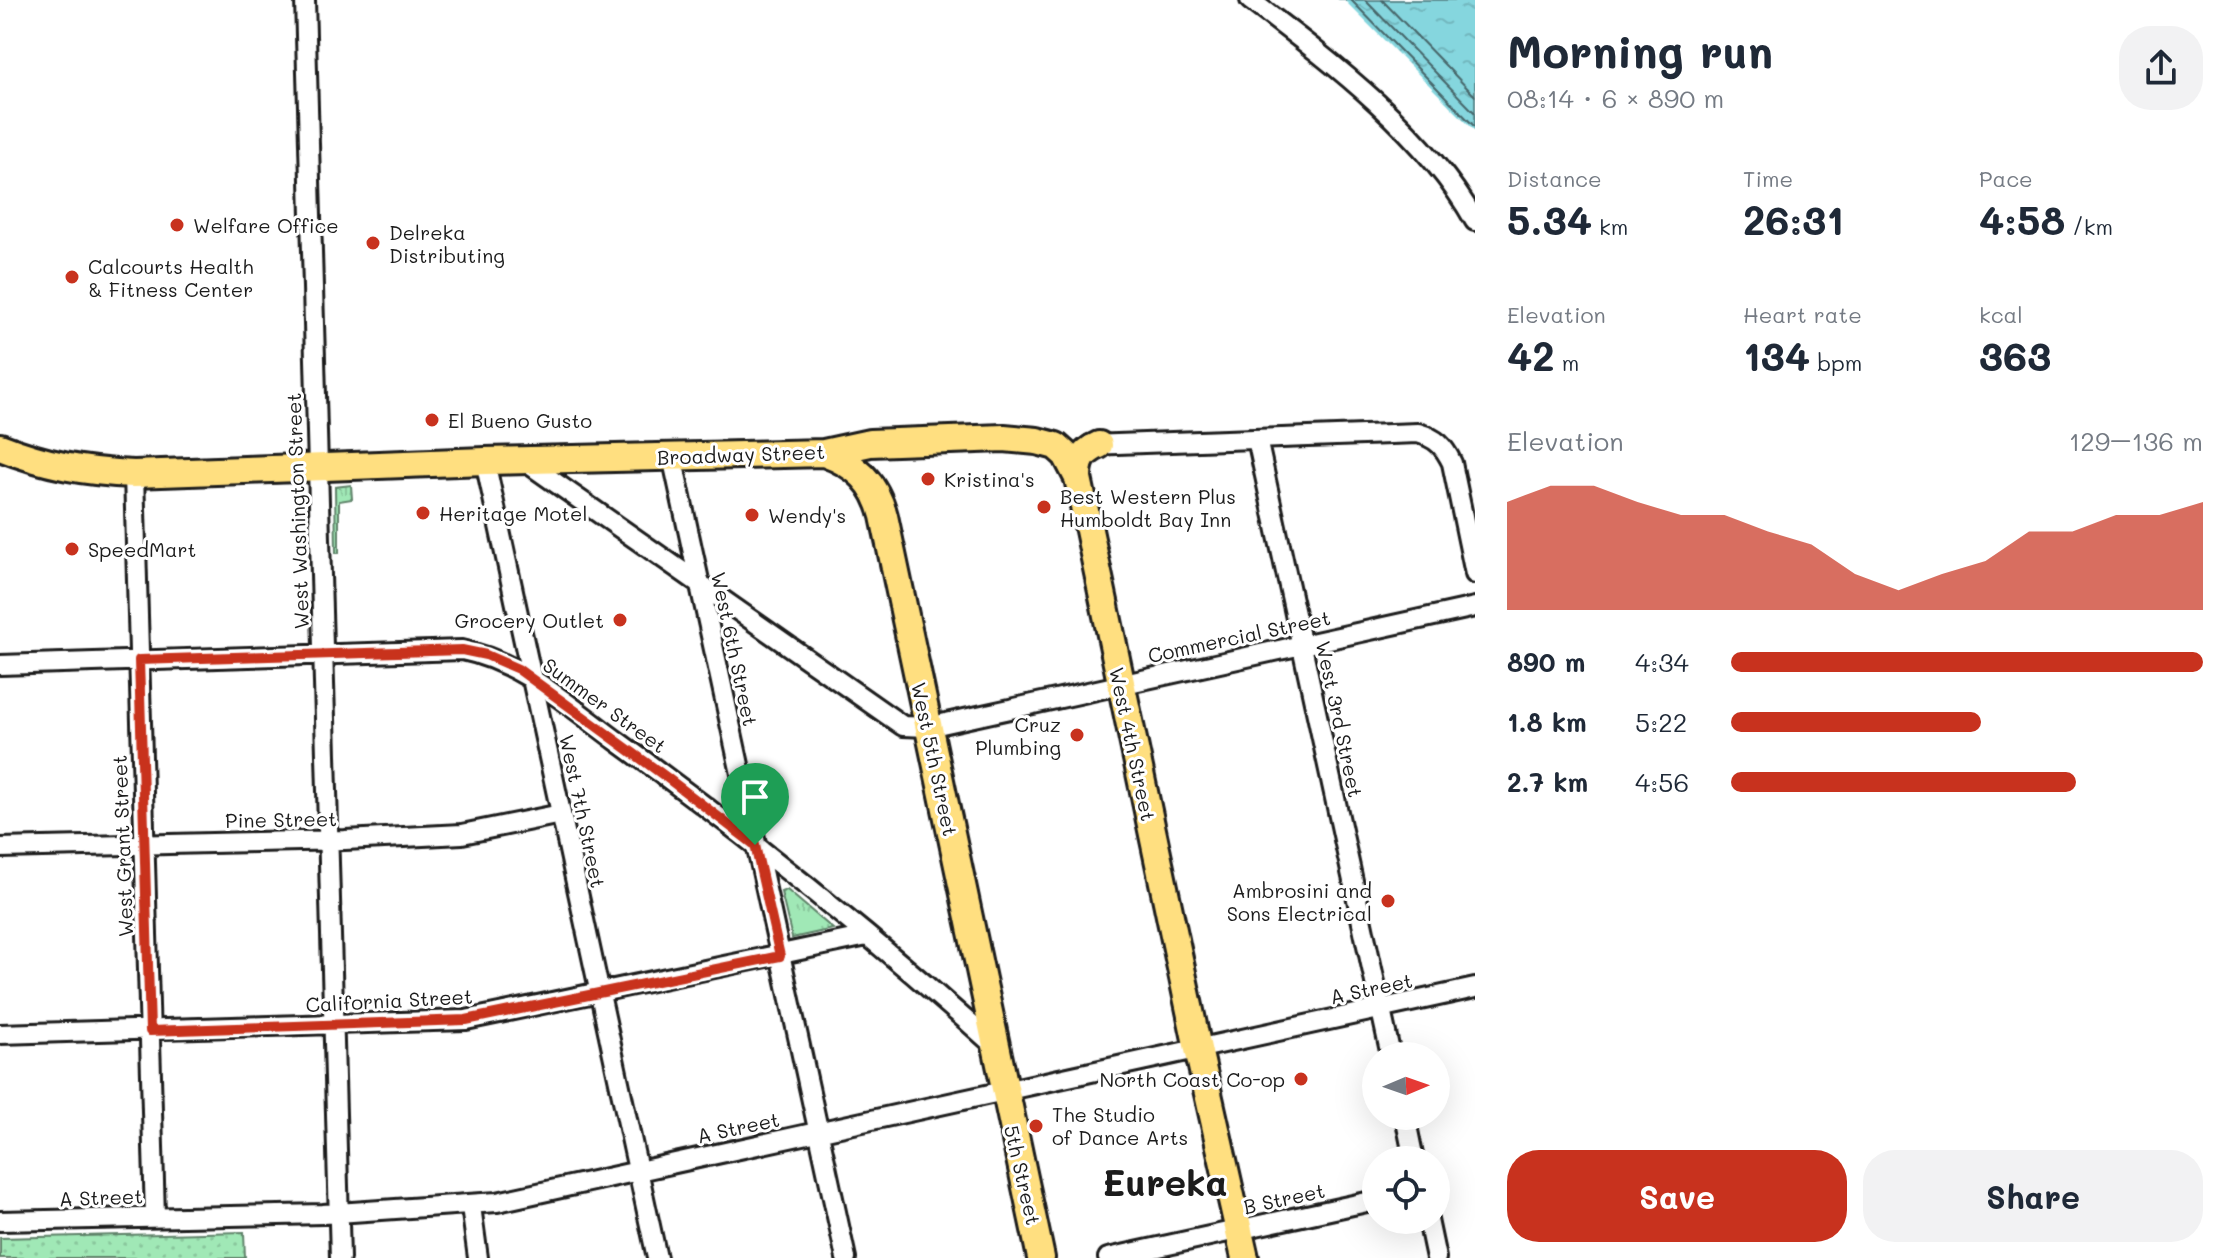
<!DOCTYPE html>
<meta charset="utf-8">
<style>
:root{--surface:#fff;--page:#f2f2f3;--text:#1f2937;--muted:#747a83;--accent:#c8321e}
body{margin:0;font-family:Mali,sans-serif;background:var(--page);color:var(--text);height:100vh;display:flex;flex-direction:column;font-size:30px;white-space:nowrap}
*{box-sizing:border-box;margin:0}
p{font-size:26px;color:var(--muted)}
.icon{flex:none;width:44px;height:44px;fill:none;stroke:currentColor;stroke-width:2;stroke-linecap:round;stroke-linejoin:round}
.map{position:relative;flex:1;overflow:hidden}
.details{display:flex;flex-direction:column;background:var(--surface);width:760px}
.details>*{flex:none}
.needle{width:52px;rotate:88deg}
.fabs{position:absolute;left:1362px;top:1042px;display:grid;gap:16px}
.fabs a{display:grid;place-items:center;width:88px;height:88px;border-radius:50%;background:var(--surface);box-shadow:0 8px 32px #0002;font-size:40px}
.pin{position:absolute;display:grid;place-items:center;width:68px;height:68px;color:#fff;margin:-82px -34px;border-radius:50% 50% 50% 0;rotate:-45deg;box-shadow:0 0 8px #0007}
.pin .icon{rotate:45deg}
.round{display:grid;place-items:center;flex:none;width:84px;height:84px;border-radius:32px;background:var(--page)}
.headline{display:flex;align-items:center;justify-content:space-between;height:136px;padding:0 32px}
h1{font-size:44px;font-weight:700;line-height:60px}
.metrics{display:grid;grid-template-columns:repeat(3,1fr);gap:12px;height:136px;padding:8px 32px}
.metrics div{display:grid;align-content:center}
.metrics b{font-size:40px;font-weight:700}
.metrics small{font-size:22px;font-weight:400}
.metrics p{font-size:22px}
.chart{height:224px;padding:16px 32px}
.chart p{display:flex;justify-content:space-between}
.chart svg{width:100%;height:144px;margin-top:8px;fill:var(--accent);opacity:.7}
.button{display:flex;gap:16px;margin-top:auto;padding:16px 32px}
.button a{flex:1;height:92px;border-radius:32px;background:var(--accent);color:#fff;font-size:32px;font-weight:700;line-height:92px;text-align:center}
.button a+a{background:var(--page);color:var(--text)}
ul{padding:0 32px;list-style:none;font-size:26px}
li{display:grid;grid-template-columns:128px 96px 1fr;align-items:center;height:60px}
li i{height:20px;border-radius:10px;background:var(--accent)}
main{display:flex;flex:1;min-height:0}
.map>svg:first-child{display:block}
.grass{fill:url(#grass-tufts);stroke:#5e8269;stroke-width:2}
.park{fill:url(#park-dots);stroke:#5e8269;stroke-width:2}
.water{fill:url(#water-ripples);stroke:#5b8c90;stroke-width:2}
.pier{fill:#fff}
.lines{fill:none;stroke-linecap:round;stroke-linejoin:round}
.shore{stroke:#46666a;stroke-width:2}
.minor-casing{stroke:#1c1c1c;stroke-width:24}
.highway-casing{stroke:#1c1c1c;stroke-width:32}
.minor{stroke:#fff;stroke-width:18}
.highway{stroke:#ffdf80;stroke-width:26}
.route-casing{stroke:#fff;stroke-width:16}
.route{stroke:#c8321e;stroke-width:10}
.poi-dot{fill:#c8321e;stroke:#fff;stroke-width:3}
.labels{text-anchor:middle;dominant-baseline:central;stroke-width:6;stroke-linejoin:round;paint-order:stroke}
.poi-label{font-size:20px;fill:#1c1c1c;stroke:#fff;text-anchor:start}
.street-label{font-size:20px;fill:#1c1c1c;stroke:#fff}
.town-label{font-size:36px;font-weight:bold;fill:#1c1c1c;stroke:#fff}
</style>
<main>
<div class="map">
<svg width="1475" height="1258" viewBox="0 0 1475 1258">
<defs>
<pattern id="grass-tufts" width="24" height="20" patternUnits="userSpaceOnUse" patternTransform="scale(2)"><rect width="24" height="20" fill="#a0e8b6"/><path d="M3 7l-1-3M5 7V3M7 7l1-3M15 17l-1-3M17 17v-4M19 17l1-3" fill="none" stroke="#89c69c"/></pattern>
<pattern id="park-dots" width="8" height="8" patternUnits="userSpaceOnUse" patternTransform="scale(2)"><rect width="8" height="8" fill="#a0e8b6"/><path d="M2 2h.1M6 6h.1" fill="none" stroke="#89c69c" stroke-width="1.8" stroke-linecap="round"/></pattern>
<pattern id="water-ripples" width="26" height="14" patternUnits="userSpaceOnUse" patternTransform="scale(2)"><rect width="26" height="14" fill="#85d6de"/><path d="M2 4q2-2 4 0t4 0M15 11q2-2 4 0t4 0" fill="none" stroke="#72b7be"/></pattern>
</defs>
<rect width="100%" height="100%" fill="#fff"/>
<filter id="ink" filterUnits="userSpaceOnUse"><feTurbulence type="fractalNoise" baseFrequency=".0125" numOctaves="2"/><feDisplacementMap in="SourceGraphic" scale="16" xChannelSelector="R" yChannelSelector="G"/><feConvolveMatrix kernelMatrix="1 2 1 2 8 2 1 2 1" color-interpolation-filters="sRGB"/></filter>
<g filter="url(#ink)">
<!-- grass -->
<path class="grass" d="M351 485 352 499 339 501V553H336L335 487Z
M787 890 833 929 792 938 781 892Z"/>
<!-- park -->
<path class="park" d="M244 1232 245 1258H0V1238Z"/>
<!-- water -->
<path class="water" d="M1340 0H1475V138Z"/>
<!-- pier -->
<path class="pier" d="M1336 0H1344L1475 131V141Z"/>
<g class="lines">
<!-- shore -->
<path class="shore" d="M1351 0 1475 127
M1365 0 1475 113
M1382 0 1475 96"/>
<defs>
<path id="minor" d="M305 0 340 1258
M1250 0C1330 61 1425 132 1475 221
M1257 439 1391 1056
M1090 445 1418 433C1436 438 1444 446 1452 463L1475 574
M672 456 846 1258
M523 460 903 726 928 727 1475 607
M485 461 657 1258
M134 474 155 1217
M0 665 462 650C522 662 569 706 617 741 748 836 875 938 995 1046
M0 848 345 840 462 834 561 814
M0 1034 466 1020 867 936
M1405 1116 1414 1160
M471 1206 478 1258
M1428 1220 1436 1258
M0 1221 323 1214 497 1202 1475 988
M1108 1258 1376 1200"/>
<path id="highway" d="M0 447C46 465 85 472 134 474L485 461 824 453 870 443 1004 438 1037 441 1056 446 1066 455 1078 478 1081 492 1198 1049 1245 1258
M824 453C857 465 875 482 884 516L1041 1258
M1078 478C1078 460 1083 452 1099 445"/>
</defs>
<!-- minor casing -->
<use href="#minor" class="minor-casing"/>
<!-- highway casing -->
<use href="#highway" class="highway-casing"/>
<!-- minor -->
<use href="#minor" class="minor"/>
<!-- highway -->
<use href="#highway" class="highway"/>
</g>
</g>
<g class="lines" filter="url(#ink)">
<defs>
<path id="route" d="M462 650 486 655 518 669 666 777 755 845 780 956 466 1020 150 1031 139 660Z"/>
</defs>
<!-- route casing -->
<use href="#route" class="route-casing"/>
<!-- route -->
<use href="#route" class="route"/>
</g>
<!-- markers -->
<g class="poi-dot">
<circle cx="177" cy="225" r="8"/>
<circle cx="373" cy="243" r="8"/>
<circle cx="72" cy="277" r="8"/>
<circle cx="432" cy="420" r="8"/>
<circle cx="928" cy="479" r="8"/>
<circle cx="1044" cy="507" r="8"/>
<circle cx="423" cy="513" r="8"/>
<circle cx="752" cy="515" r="8"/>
<circle cx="72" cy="549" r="8"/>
<circle cx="620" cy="620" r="8"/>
<circle cx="1077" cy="735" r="8"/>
<circle cx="1388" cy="901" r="8"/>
<circle cx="1301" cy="1079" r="8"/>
<circle cx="1036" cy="1126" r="8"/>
</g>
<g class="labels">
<!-- poi labels -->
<g class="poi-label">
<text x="193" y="225">Welfare Office</text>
<text x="389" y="232">Delreka<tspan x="389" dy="23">Distributing</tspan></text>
<text x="88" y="266">Calcourts Health<tspan x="88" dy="23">&amp; Fitness Center</tspan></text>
<text x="448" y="420">El Bueno Gusto</text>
<text x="944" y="479">Kristina's</text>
<text x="1060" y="496">Best Western Plus<tspan x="1060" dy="23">Humboldt Bay Inn</tspan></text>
<text x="439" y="513">Heritage Motel</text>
<text x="768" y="515">Wendy's</text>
<text x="88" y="549">SpeedMart</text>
<text x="604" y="620" text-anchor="end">Grocery Outlet</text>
<text x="1061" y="724" text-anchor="end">Cruz<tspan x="1061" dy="23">Plumbing</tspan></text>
<text x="1372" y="890" text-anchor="end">Ambrosini and<tspan x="1372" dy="23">Sons Electrical</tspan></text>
<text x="1285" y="1079" text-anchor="end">North Coast Co-op</text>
<text x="1052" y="1114">The Studio<tspan x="1052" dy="23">of Dance Arts</tspan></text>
</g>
<!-- street labels -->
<g class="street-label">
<text transform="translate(741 454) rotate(-2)">Broadway Street</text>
<text transform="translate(297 511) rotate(-92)">West Washington Street</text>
<text transform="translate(1239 636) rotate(-12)">Commercial Street</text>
<text transform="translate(735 649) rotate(78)">West 6th Street</text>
<text transform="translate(605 705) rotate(36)">Summer Street</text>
<text transform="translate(1340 719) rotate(78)">West 3rd Street</text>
<text transform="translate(1133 744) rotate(78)">West 4th Street</text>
<text transform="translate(935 759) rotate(78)">West 5th Street</text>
<text transform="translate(583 811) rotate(78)">West 7th Street</text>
<text transform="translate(281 819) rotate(-1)">Pine Street</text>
<text transform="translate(122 846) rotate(-92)">West Grant Street</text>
<text transform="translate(1371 988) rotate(-12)">A Street</text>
<text transform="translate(389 1000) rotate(-3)">California Street</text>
<text transform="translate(738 1127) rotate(-12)">A Street</text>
<text transform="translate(1023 1175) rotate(77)">5th Street</text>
<text transform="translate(101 1197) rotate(-2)">A Street</text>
<text transform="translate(1284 1198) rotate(-12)">B Street</text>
</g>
<!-- town labels -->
<g class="town-label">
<text x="1165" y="1181">Eureka</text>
</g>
</g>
</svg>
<div class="fabs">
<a><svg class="needle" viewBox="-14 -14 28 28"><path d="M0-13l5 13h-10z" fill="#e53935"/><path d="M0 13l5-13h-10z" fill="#747a83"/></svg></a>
<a><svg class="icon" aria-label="locate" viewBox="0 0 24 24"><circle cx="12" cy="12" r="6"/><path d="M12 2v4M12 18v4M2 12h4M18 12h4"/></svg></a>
</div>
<div class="pin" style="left:755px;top:845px;background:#1e9e55"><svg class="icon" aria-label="arrive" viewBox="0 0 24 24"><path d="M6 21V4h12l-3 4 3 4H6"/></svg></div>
</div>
<section class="details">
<div class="headline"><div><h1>Morning run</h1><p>08:14 · 6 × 890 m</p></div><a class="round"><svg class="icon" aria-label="share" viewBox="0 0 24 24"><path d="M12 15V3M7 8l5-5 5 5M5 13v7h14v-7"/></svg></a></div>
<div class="metrics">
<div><p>Distance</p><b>5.34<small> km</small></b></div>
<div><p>Time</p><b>26:31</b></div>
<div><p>Pace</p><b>4:58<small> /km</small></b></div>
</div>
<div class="metrics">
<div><p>Elevation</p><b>42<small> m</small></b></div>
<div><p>Heart rate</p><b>134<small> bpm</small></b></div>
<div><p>kcal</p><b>363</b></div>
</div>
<div class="chart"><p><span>Elevation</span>129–136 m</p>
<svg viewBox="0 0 160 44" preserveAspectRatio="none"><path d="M0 44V11L10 6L20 6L30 11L40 15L50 15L60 20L70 24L80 33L90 38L100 33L110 29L120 20L130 20L140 15L150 15L160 11V44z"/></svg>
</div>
<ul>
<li><b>890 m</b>4:34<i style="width:100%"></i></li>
<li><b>1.8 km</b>5:22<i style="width:53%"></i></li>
<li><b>2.7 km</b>4:56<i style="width:73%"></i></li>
</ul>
<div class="button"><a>Save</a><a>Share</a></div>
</section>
</main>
